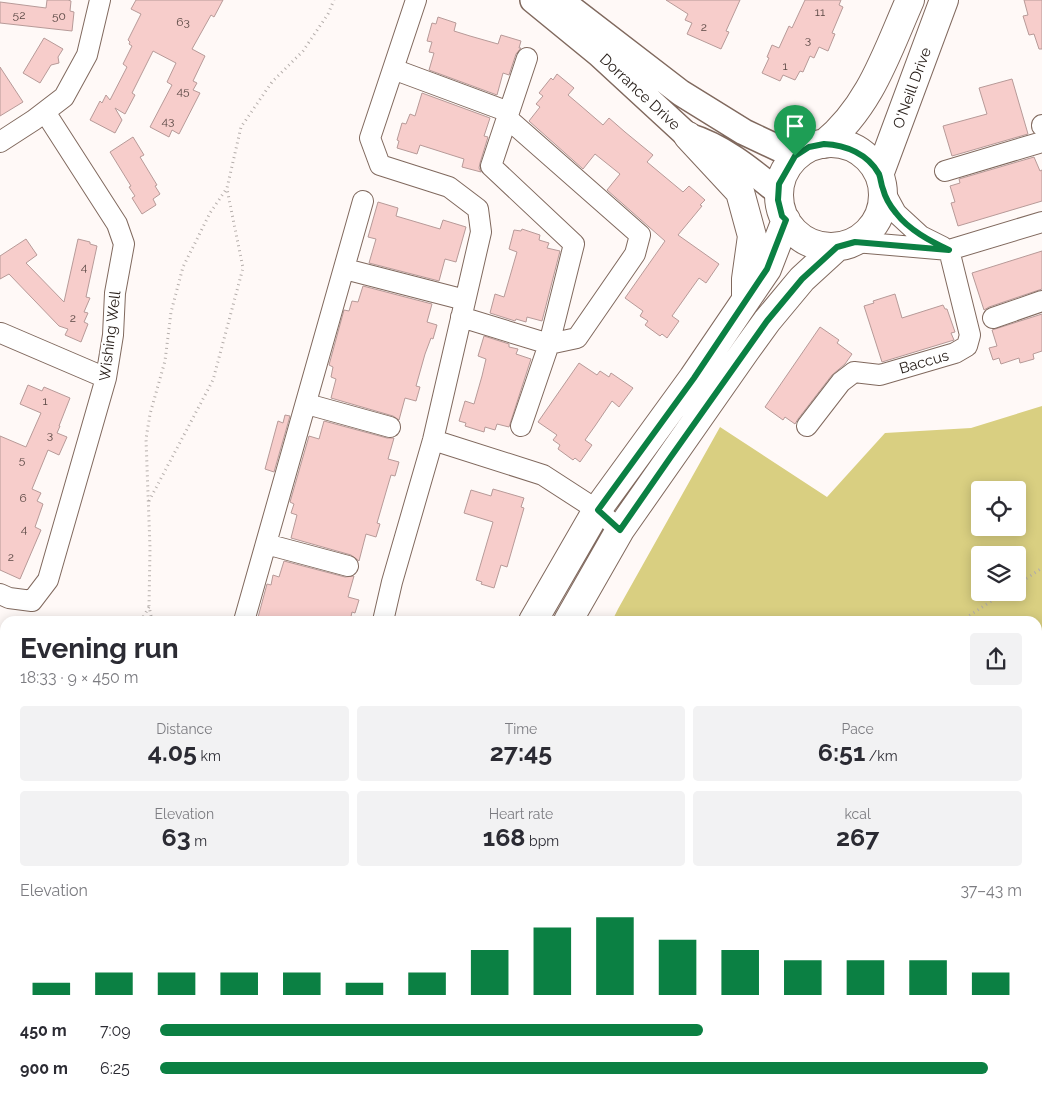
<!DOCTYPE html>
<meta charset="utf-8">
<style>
:root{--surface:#fff;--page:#f2f2f3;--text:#2b2b33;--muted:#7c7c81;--accent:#0b8043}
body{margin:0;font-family:Raleway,sans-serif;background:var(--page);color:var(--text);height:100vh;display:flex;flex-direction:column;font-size:19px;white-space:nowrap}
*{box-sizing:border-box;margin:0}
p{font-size:16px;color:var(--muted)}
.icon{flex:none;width:28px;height:28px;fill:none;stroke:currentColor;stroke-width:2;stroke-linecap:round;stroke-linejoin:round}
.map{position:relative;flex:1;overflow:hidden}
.side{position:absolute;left:0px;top:616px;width:1042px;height:481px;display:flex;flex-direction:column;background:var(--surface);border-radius:15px 15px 0 0;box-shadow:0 2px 12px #0003}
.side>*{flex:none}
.tools{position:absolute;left:971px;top:481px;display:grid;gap:10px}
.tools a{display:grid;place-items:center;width:55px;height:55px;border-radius:5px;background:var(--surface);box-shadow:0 2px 12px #0003;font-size:25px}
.pin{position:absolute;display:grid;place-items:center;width:42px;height:42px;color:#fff;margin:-51px -21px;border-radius:50% 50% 50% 0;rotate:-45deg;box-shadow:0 0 5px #0007}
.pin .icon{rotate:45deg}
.round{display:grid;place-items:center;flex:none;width:52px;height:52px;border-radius:5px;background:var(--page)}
.head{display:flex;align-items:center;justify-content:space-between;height:85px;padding:0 20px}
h1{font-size:28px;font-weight:700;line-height:38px}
.figures{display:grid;grid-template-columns:repeat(3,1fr);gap:8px;height:85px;padding:5px 20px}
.figures div{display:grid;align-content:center;border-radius:5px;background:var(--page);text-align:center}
.figures b{font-size:25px;font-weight:700}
.figures small{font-size:14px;font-weight:400}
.figures p{font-size:14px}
.chart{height:140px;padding:10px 20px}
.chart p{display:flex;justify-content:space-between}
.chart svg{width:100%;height:90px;margin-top:5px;stroke:var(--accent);stroke-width:6}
ul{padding:0 20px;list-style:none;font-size:16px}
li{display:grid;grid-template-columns:80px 60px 1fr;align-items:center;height:38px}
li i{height:12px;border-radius:6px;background:var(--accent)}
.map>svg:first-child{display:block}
.green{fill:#d9cf81;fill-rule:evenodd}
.building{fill:#f7cdcb;stroke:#b79a98}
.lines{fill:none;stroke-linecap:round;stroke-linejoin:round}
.minor-casing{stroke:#80695e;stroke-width:22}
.tertiary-casing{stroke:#80695e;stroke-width:28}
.secondary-casing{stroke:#80695e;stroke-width:30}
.path{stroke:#b5aeab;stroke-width:3;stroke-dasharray:1 4;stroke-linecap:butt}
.minor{stroke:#fff;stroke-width:20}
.tertiary{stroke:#fff;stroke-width:25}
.secondary{stroke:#fff;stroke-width:28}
.route-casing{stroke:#fff;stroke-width:10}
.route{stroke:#0b8043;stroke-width:6}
.labels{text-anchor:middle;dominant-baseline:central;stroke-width:4;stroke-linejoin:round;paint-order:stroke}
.number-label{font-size:12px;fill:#5a4844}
.street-label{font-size:15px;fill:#251c17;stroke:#fff}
</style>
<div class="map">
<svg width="1042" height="1097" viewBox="0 0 1042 1097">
<rect width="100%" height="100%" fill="#fff9f7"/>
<!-- green -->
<path class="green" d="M1042 406V1097H507L500 1093 1038 1092V621H612L618 609 720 427 827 497 885 433 971 428ZM980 490H1018V528H980ZM980 555H1018V592H980Z
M101 1093 217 1092 223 1097H100Z"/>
<!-- building -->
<path class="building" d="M47 0H68L71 1 70 11 74 12 72 31 0 23V2L46 8Z
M136 0H223L214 17 211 15 192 49 205 56 193 81 197 83 193 90 200 93 179 134 172 130 169 137 150 127 172 85 167 82 176 63 153 51 132 93 135 95 125 114 115 108 122 120 115 133 90 120 100 101 102 103 106 95 110 100 127 67 123 64 132 46 129 44 130 42 128 40 141 14 131 9Z
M666 0H740L726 31 729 32 721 49 687 34 692 23 685 20 688 14Z
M805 0H841L839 5 843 7 832 33 835 34 828 51 819 47 814 58 810 56 803 72 800 71 795 80 783 75 780 81 762 73 769 58 767 57 772 45 779 48 789 26 792 28Z
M1024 0H1042V49H1039L1034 34 1029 35 1023 16 1028 15Z
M438 17 456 23 454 31 470 36 498 44 501 35 521 41 519 48H521L516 54 509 75 503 73 497 95 429 70 434 53 429 52 432 42 427 41 432 23 436 24Z
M44 38 63 49 58 57 59 63 51 65 40 83 23 73Z
M0 67 23 102 0 116Z
M557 74 574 88 568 95 581 106 603 125 609 118 625 132 653 155 647 162 683 192 689 186 705 200 700 205 702 206 678 235 719 264 706 283 699 278 689 292 672 316 679 321 667 338 662 334 660 336 645 325 648 321 640 316 643 311 625 298 665 241 607 190 620 174 595 154 583 169 529 121 540 107 536 104 543 96 539 93 551 78 553 80Z
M1012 79 1028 134 952 156 943 126 987 114 979 88Z
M422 93 490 118 484 136 488 137 480 163 479 168 481 172 462 167 464 159 420 145 417 154 397 148 399 141 397 140 402 123 406 124 410 114 415 116Z
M133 137 144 155 140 157 157 185 155 186 160 194 153 199 156 205 142 214 132 198 135 196 129 187 131 186 110 152Z
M1034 157 1040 171 1042 170V201L958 226 951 203 955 202 950 186 960 183 959 179Z
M378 202 398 208 396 216 440 229 443 220 466 227 456 262 445 259 439 281 369 263 376 239 368 237Z
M522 229 540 235 539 240 549 243 547 248 560 251 542 321 527 317 526 322 516 319 515 321 490 313 495 294 504 297 517 252 509 249 514 230 521 231Z
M26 239 37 255 26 263 64 302 78 239 90 242V244L97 246 86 297 90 298 84 312 88 313 84 322 88 324 81 342 65 335 68 329 59 326 9 274 0 279V256Z
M1042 251V289L989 307 984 310 972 273Z
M363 286 432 304 427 322 437 325 433 339 431 338 425 354 416 386 420 387 416 401 405 398 399 420 393 416 331 398 336 379 331 377 333 367 329 365 344 310 349 311 352 301 358 302Z
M895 294 902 318 943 305 945 309H947L955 332 951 333 954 340 882 362 864 306 874 303 873 301Z
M1042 314V351L1033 354 1034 359 1020 363 1019 358 1001 364 999 358 993 360 989 348 997 346 992 330Z
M820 327 839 340 837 343 852 354 845 364 832 375 798 419 795 424 785 417 783 420 765 407Z
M484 336 509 344V347L518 349 516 354 531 359 509 427 497 424 495 430 485 427 484 432 465 426 466 423 459 421 465 401 474 404 482 376 486 359 478 356Z
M579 363 597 375 600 371 609 377 611 373 633 388 619 407 612 401 595 426 585 440 592 445 580 462 575 458 573 460 558 449 560 445 553 440 557 435 538 422Z
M28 385 42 391 44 387 70 398 59 426H60L57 433 67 437 59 455 48 450 32 489 41 493 37 501 43 504 35 527 41 530 20 579 0 570V436L26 447 41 413 20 404Z
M285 415 290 416 274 472 265 469 278 421 283 423Z
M324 421 387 438H394L388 459 399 462 395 476 391 475 386 492 377 523 380 524 376 537 366 534 359 561 351 555 291 538 297 515 291 513 294 504 290 502 309 436 319 439Z
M493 489 524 498 521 507 524 508 507 567 501 565 494 588 481 584 482 582 476 580 493 522 464 513 471 490 491 496Z
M284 561 345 577 354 576 348 597 359 600 355 613 352 612 350 621H257L267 584 271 585 273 575 279 577Z"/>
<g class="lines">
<defs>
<path id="minor" d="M393 69 509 112 491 166 574 244 549 344 521 426
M509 112 527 58
M1042 125V126
M0 142 34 120 64 97 87 55 100 0
M945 171 1042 142
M883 189 896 213 921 236 943 247
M855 242 949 250 1042 222
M345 269 465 300
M461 317 549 344 577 338 635 254 640 235 507 118
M993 318 1042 301
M1 333 106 378
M307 404 390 427
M807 426 841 382 854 372 880 375 955 353 967 346 970 335 949 250
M433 440 543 475 597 510 620 530
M266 544 348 566
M0 594 9 598 32 601 48 580 106 378 113 335 115 293 124 244 117 224 45 112
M244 621 363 201
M383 621 392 582 433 440 481 232 478 209 449 187 380 165 370 138 416 0"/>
<path id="tertiary" d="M533 0 599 54 688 136C722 146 751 170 778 192
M560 0 681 93 744 132 795 156
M407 1092 417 1097"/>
<path id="secondary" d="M688 136 740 192 752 236 746 279V299
M779 195a52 52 0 1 1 104 0a52 52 0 1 1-104 0Z
M824 144C870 107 887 52 910 0
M879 175 944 0
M533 621 597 510 693 378 767 269 786 220
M568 621 620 530 746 350 767 321 802 279 837 247
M328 1097 331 1092
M365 1097 367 1092"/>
</defs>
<!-- minor casing -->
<use href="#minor" class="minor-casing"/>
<!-- tertiary casing -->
<use href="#tertiary" class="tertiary-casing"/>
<!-- secondary casing -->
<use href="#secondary" class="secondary-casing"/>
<!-- path -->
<path class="path" d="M149 501 213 380 243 268 227 189
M1018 584 1042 568
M141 621 149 607
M152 621 149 606 150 548 146 439 150 414 165 361 171 312 183 267 210 213 227 188 241 127 272 82 303 51 328 14 334 0
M961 621 1005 592
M0 732 5 725
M0 849 5 861
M3 988 5 973
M752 1092 754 1097"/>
<!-- minor -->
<use href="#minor" class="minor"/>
<!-- tertiary -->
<use href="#tertiary" class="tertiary"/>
<!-- secondary -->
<use href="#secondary" class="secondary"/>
</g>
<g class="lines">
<defs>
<path id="route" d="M824 144C846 145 868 154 879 174 881 179 881 185 883 189 885 197 891 207 896 213 909 230 930 241 949 250L855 242 837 247 802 279 767 321 670 458 620 530 598 510 694 378 767 269 786 220 782 216 778 200 779 184 795 156 809 147Z"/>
</defs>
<!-- route casing -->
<use href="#route" class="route-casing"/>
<!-- route -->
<use href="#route" class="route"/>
</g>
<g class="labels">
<!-- number labels -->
<g class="number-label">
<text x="820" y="12">11</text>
<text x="19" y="15">52</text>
<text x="59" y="16">50</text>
<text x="183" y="22">63</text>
<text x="704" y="27">2</text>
<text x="808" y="40">3</text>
<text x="785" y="66">1</text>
<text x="183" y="91">45</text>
<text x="168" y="121">43</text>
<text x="84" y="267">4</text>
<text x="73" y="318">2</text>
<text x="45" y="401">1</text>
<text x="50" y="435">3</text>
<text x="22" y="460">5</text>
<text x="23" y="498">6</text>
<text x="24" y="529">4</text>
<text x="11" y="557">2</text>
</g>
<!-- street labels -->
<g class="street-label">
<text transform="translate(912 88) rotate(-70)">O'Neill Drive</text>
<text transform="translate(640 92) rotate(43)">Dorrance Drive</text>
<text transform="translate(110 336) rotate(-83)">Wishing Well</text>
<text transform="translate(924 362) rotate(-16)">Baccus</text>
</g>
</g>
</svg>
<div class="tools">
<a><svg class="icon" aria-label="locate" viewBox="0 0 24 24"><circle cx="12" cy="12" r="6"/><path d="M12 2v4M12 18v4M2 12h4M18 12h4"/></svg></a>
<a><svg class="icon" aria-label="layers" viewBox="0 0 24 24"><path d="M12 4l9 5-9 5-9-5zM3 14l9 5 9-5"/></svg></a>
</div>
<div class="pin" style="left:795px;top:156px;background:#1e9e55"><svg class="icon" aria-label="arrive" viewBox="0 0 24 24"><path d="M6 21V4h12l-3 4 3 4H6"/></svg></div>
<section class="side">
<div class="head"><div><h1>Evening run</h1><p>18:33 · 9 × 450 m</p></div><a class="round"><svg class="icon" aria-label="share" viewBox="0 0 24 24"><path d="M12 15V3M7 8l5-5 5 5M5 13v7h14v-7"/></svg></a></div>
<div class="figures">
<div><p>Distance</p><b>4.05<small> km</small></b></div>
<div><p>Time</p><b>27:45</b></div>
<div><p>Pace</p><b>6:51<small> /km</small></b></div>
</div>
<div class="figures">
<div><p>Elevation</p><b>63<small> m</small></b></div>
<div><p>Heart rate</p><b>168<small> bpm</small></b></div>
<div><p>kcal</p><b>267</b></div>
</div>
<div class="chart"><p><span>Elevation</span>37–43 m</p>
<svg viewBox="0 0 160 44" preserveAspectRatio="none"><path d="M5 44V38M15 44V33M25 44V33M35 44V33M45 44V33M55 44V38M65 44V33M75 44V22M85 44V11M95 44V6M105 44V17M115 44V22M125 44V27M135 44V27M145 44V27M155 44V33"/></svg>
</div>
<ul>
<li><b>450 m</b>7:09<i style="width:63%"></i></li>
<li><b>900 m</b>6:25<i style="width:96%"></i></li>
</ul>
</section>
</div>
